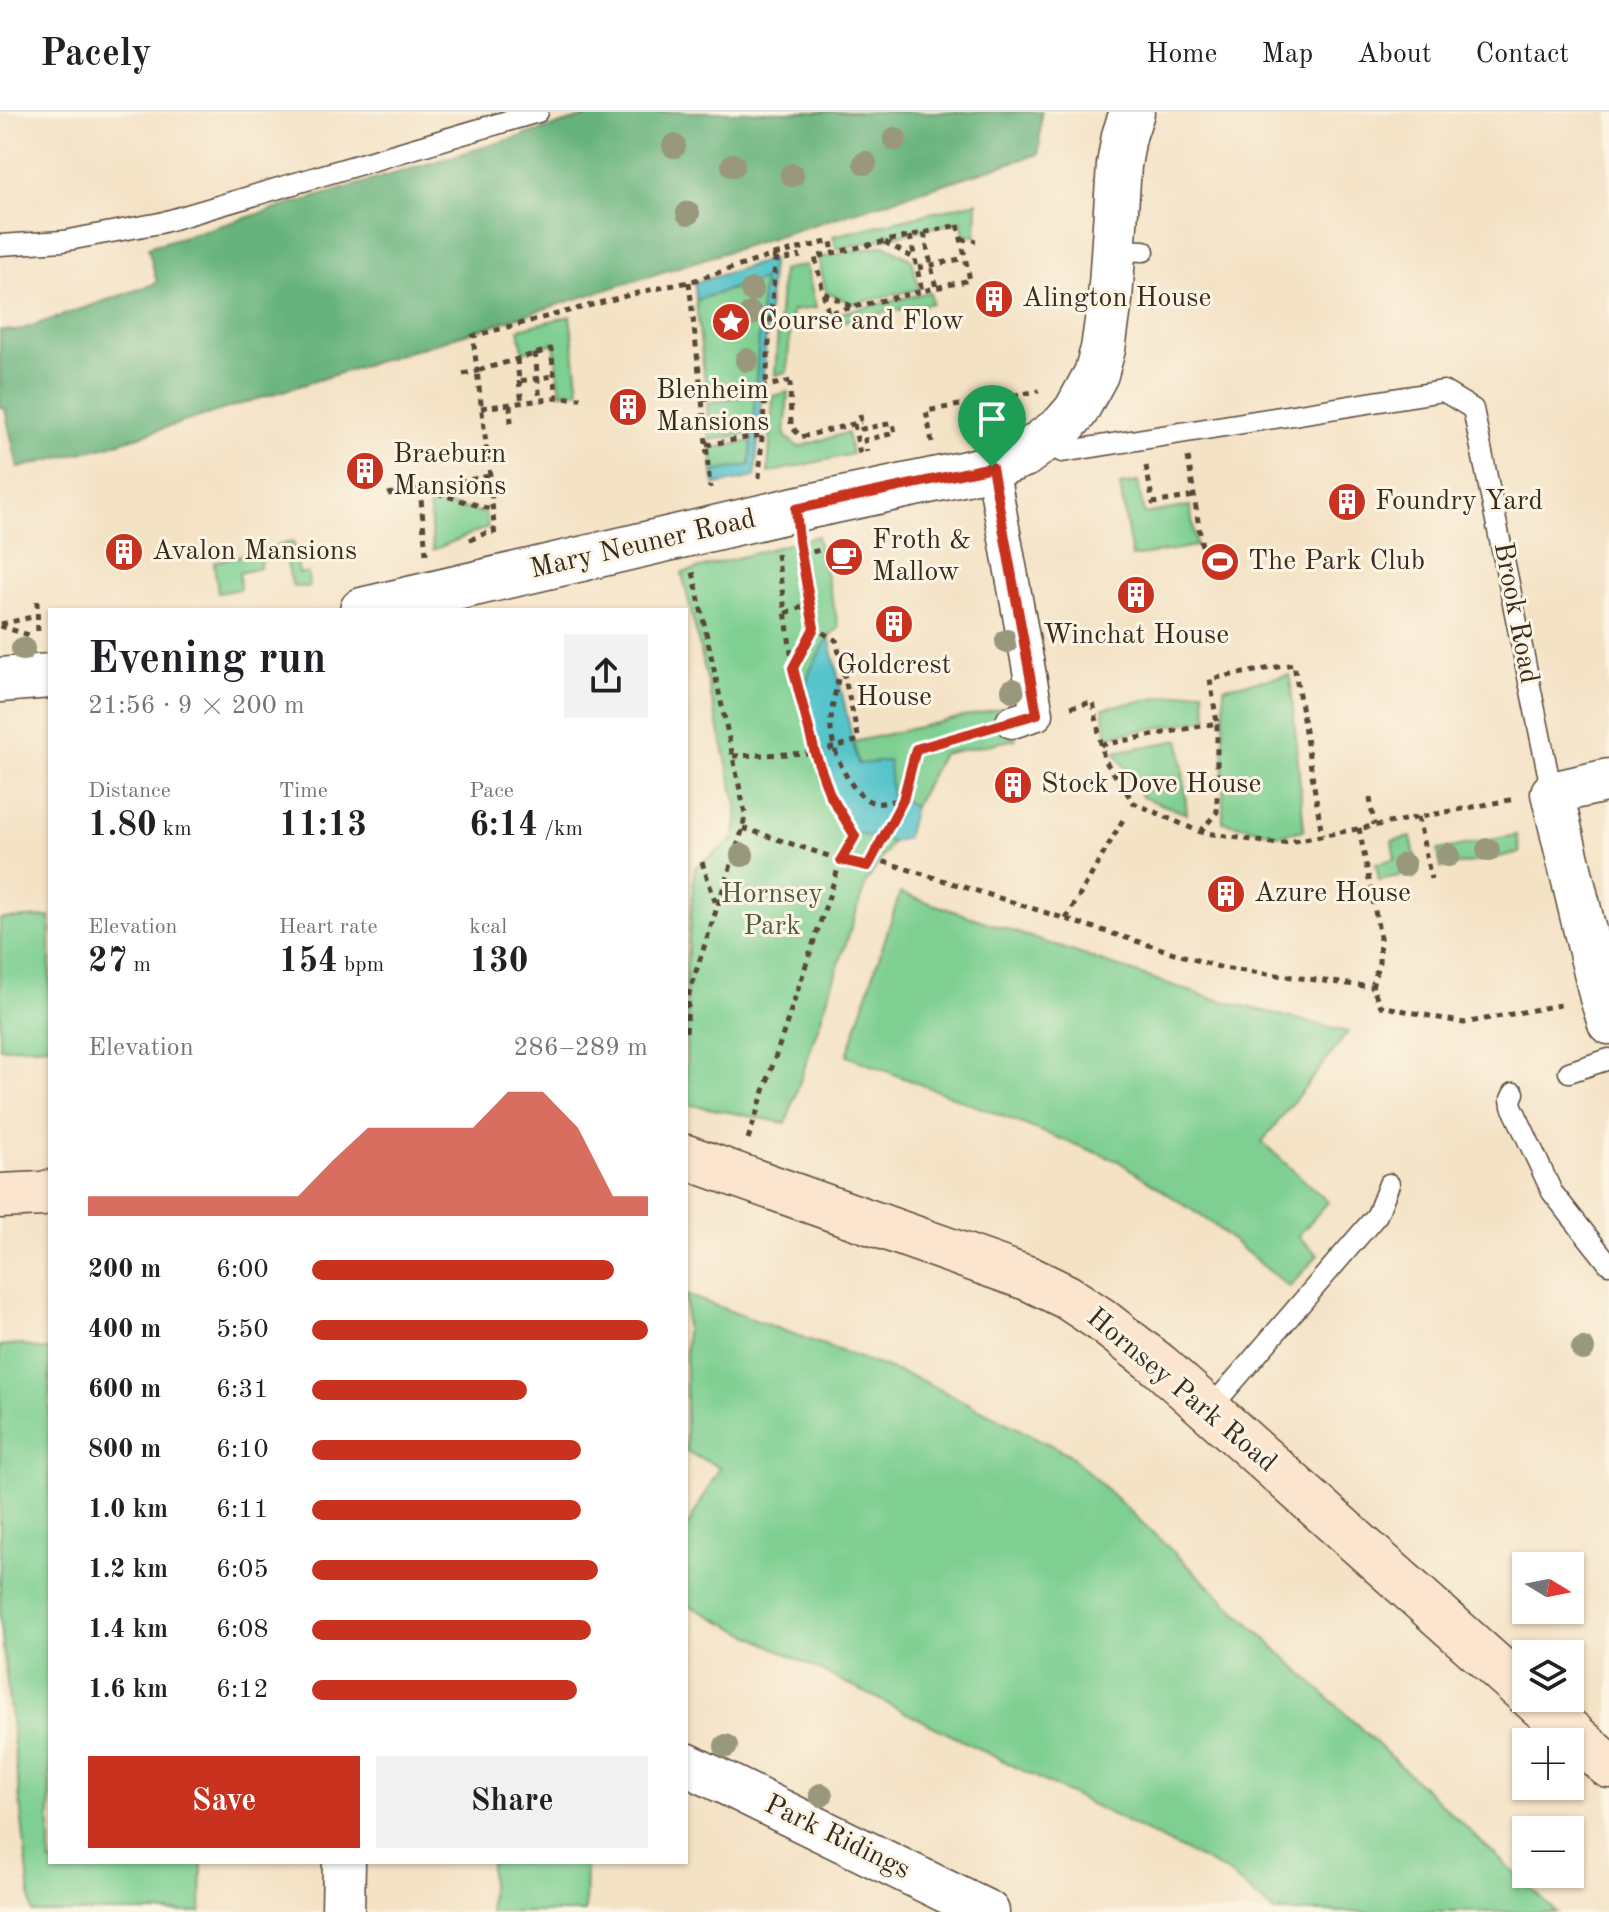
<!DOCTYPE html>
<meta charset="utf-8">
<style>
:root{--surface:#fff;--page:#f2f2f2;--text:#202124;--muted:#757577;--line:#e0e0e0;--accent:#c8321e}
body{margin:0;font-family:"Old Standard TT",serif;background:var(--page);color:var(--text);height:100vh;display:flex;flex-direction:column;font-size:30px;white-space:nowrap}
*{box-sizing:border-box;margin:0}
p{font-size:26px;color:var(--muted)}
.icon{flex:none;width:44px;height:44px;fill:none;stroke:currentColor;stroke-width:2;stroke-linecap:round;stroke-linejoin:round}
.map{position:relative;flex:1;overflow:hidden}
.side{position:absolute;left:48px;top:496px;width:640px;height:1256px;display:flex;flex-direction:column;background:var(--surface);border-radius:0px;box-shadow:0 2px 6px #0004}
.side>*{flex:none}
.needle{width:52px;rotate:100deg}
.controls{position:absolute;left:1512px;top:1440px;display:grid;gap:16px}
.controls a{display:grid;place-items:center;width:72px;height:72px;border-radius:0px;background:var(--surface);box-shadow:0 2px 6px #0004;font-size:40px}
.pin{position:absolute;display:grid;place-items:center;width:68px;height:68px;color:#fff;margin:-82px -34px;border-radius:50% 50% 50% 0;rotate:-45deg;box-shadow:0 0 8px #0007}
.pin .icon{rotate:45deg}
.round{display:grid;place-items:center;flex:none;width:84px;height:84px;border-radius:0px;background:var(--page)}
.summary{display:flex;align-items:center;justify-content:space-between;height:136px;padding:0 40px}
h1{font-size:44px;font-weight:800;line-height:60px}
.metrics{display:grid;grid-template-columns:repeat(3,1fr);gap:12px;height:136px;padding:8px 40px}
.metrics div{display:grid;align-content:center}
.metrics b{font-size:34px;font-weight:800}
.metrics small{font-size:22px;font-weight:400}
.metrics p{font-size:22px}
.chart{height:224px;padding:16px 40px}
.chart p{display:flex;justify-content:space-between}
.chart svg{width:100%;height:144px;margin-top:8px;fill:var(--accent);opacity:.7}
.action{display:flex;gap:16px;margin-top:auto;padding:16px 40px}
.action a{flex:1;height:92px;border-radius:0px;background:var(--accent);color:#fff;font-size:32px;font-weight:800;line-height:92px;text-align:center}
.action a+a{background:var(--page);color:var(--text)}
ul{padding:0 40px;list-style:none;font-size:26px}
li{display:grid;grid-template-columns:128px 96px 1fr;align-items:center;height:60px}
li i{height:20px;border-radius:10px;background:var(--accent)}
header{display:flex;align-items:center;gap:48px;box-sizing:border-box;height:112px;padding:0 40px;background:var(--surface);border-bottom:2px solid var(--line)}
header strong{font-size:38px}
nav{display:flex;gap:44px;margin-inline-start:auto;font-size:28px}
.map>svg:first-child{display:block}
.green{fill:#7ecf91;stroke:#5c7c58;stroke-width:2}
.forest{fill:#66b27b;stroke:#506e4c;stroke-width:2}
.water{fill:#56c4cb;stroke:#487774;stroke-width:2}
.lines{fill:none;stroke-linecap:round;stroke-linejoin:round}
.service-casing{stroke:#574637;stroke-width:23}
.pedestrian-casing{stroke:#574637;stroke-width:35}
.minor-casing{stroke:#574637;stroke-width:45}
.tertiary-casing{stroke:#574637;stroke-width:47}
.secondary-casing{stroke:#574637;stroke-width:47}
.path{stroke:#574637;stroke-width:5;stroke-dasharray:6 6;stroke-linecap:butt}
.service{stroke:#fff;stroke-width:20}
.pedestrian{stroke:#fff;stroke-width:32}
.minor{stroke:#fff;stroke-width:42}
.tertiary{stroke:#fff;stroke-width:44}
.secondary{stroke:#fce5cf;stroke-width:44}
.tree{fill:#99987c}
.route-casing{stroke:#fff;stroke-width:16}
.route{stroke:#c8321e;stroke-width:10}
.labels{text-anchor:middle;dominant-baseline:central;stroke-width:6;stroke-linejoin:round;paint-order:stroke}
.poi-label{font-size:28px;fill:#3b2a1e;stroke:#fcf5e5;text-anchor:start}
.street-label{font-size:28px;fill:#3b2a1e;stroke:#fcf5e5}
.park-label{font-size:28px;fill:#4f5c40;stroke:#fcf5e5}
</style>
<header>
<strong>Pacely</strong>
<nav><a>Home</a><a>Map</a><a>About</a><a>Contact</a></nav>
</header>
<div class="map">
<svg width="1609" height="1800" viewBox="0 0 1609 1800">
<rect width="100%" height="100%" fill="#fcf5e5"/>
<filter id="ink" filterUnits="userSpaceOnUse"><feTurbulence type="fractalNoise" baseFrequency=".0125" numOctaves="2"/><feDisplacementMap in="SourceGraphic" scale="16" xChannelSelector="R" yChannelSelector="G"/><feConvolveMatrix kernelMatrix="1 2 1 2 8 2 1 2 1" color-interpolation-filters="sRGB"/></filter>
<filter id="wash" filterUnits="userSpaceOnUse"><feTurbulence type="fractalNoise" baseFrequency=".006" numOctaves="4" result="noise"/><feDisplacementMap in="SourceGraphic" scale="32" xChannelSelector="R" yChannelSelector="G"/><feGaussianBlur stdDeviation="1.8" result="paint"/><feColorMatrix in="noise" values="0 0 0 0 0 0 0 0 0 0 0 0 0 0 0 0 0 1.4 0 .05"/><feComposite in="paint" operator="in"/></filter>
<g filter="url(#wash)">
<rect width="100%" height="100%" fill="#f4e2c5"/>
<!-- green -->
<path class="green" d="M977 90 976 124 964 123 962 109 837 137 833 124Z
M884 133 912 148 919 177 852 192 826 179 818 146Z
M806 153 816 196 792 199 787 260 775 263 782 158Z
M763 167 757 271 706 281 696 188Z
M930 180 932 191 834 211 832 203Z
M570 204 579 279 561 281 554 231 523 240 519 217Z
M788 280 785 324 798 335 847 321 852 342 768 361 773 284Z
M756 281 753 321 710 328 707 291Z
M752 329 750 353 713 360 712 336Z
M1138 370 1144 402 1190 394 1196 434 1132 445 1120 373Z
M429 389 485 401 488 415 433 438Z
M817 424 839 516 829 525 806 571 853 720 892 730 866 771 786 1011 686 992V859L695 755 733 728 737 712V694L682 461Z
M293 430 299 461H308L309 475H293L285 444 261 448 260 456 239 461 240 477 218 481 214 450Z
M1290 563 1304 718 1279 723 1223 710 1224 575Z
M1203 578 1208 607 1107 624 1103 596Z
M1011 594 1012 610 1016 627 942 642 914 695 903 688H892L858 653 853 630Z
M1180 628 1187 702 1142 685 1115 640Z
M1517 723 1520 741 1441 756 1438 738Z
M1411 725 1418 760 1379 768 1376 751 1395 747 1392 729Z
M900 781 1207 885 1348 920 1262 1030 1328 1090 1298 1124 1318 1143 1289 1175 1210 1110 1118 1049 847 944Z
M50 805V934L0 936V807Z
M686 1183 923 1269 1069 1342 1556 1800H1274L1226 1759 686 1492V1417L720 1355 686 1340Z
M21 1232 42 1238H50V1750H202L201 1800H32L0 1507V1234Z
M490 1750H586L585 1800H490Z"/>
<!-- forest -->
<path class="forest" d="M602 0H1042L1041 3 1039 42 104 335 18 356 5 297 0 295V218L17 219 157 171 148 135Z"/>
<!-- water -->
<path class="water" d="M772 147 755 365 715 373 713 360 750 353 763 167 696 188 695 171Z
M829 525 858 652 889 649 892 688H903L914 695 906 726 892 730 850 720C830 683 813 644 808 602 807 592 804 581 806 571 810 555 821 539 829 525Z"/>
</g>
<g filter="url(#ink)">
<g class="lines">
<defs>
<path id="service" d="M0 133 63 129 160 111 538 0
M1112 138 1144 139
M1058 322 1053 330 1056 336 1062 340 1443 279 1473 297 1552 681
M1569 960 1609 947
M1514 981 1511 987 1512 994 1552 1080 1609 1152
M1209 1298 1377 1103 1389 1072"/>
<path id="pedestrian" d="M992 355 1037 602 1012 610"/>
<path id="minor" d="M1609 668 1552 681 1601 886 1609 911
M686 1652 988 1800
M343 1800 344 1750"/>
<path id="tertiary" d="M362 498 796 397 962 362 992 355 1024 343 1063 314 1076 299 1096 262 1103 237 1110 188 1119 53 1124 24 1132 0
M0 568 50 564"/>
<path id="secondary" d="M686 1045 1030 1167 1067 1185 1100 1207 1160 1254 1526 1581
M0 1084 43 1082 50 1080
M1532 1586 1609 1654"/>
</defs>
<!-- service casing -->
<use href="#service" class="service-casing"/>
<!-- pedestrian casing -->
<use href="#pedestrian" class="pedestrian-casing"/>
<!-- minor casing -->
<use href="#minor" class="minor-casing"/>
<!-- tertiary casing -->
<use href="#tertiary" class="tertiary-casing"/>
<!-- secondary casing -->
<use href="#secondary" class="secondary-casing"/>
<!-- path -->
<path class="path" d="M958 113 970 168 828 201 815 145Z
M924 121 936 176
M910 124 922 179
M961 127 976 129
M885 130 915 147
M774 143 831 129 833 141
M918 156 965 146
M689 170 702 287 710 376
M824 181 853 195
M828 201 830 211
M535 241 540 289
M517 247 519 269 554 264
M463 262 477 259 473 224 645 179 689 170 774 143 775 149
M519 269 522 291
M790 270 791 314 801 325 861 310
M702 287 791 269
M510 293 511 311
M481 296 557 286
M860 303 862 317 893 311 895 321 865 328 867 340
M854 312 860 342
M932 330 926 299 1039 279
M706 333 762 323
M1188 345 1202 435
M1146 354 1153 391 1194 384
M490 364 477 259 551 237 557 286H581
M759 366 775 149 801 144
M388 382 490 364 495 427
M470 428 495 417
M426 442 420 376 493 398
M777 442 793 555
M801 443 820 438
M37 489 38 524
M786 501 810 492
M1 512 37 504
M0 514 32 524
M838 567C835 583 830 601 831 618 832 639 852 688 876 691 883 692 894 688 902 688
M1071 595 1093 590 1104 647 1134 691 1200 720 1278 732 1515 687
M1101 633 1217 611 1210 567 1294 552 1322 723
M733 644 815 641 859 628 836 528 814 516
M1370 686 1374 713
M1418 705 1431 767
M743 716 841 748 868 754 903 688 916 637 979 619
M1359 716 1380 825 1379 850 1372 875 1381 894 1464 911 1565 892
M1200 720 1217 700V611
M872 746 1222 856 1372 875
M702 750 717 795
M1066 807 1124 706
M686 920 689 881 743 716 745 701 693 460
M748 1027 841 748 855 724 830 683 815 641 793 556 814 516 800 435"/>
<!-- service -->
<use href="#service" class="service"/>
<!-- pedestrian -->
<use href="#pedestrian" class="pedestrian"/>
<!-- minor -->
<use href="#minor" class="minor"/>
<!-- tertiary -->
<use href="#tertiary" class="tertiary"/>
<!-- secondary -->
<use href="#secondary" class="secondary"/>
</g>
<!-- trees -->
<g class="tree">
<circle cx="895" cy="27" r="12"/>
<circle cx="674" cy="34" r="12"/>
<circle cx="865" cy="51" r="12"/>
<circle cx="733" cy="53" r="12"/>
<circle cx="792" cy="63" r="12"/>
<circle cx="688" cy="101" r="12"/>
<circle cx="752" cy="178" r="12"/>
<circle cx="751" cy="202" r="12"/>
<circle cx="747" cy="248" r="12"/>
<circle cx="1007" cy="529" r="12"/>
<circle cx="23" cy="537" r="12"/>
<circle cx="1013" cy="578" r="12"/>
<circle cx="1488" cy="738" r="12"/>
<circle cx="742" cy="743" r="12"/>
<circle cx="1448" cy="743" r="12"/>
<circle cx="1404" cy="753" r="12"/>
<circle cx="1583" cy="1237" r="12"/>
<circle cx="726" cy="1634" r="12"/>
<circle cx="821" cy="1683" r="12"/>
</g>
</g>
<g class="lines" filter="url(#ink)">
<defs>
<path id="route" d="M992 355 1037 602 916 637 903 688 868 754 841 748 855 724 830 683 815 641 793 556 814 516 799 429 796 397Z"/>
</defs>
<!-- route casing -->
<use href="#route" class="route-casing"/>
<!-- route -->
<use href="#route" class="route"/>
</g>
<!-- icons -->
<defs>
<symbol id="building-disc" viewBox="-11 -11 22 22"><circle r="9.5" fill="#c8321e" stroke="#fcf5e5"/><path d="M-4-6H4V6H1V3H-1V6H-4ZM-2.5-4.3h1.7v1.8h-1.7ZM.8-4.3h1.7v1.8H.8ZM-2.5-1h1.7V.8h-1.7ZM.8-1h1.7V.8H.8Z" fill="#fff"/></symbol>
<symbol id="sight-disc" viewBox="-11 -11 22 22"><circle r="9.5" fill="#c8321e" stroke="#fcf5e5"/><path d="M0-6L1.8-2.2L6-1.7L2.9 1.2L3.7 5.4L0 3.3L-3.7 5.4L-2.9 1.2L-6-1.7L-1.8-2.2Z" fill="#fff"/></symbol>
<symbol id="cafe-disc" viewBox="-11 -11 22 22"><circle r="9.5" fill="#c8321e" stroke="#fcf5e5"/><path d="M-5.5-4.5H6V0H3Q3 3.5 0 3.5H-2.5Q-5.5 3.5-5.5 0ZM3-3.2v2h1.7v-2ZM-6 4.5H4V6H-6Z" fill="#fff"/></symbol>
<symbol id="stadium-disc" viewBox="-11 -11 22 22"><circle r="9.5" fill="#c8321e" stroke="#fcf5e5"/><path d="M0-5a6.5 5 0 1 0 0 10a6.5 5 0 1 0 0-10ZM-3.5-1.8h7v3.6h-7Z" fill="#fff"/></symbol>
</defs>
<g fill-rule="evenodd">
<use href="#building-disc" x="972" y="165" width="44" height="44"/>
<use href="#sight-disc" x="709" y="188" width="44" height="44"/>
<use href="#building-disc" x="606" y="273" width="44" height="44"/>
<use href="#building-disc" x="343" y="337" width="44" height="44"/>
<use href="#building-disc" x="1325" y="368" width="44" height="44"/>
<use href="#building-disc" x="102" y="418" width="44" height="44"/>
<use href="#cafe-disc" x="822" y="423" width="44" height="44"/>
<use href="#stadium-disc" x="1198" y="428" width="44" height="44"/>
<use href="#building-disc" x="1114" y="461" width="44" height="44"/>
<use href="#building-disc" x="872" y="490" width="44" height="44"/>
<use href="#building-disc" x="991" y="651" width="44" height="44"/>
<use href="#building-disc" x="1204" y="760" width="44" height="44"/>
</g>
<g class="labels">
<!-- poi labels -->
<g class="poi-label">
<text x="1022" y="187">Alington House</text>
<text x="759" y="210">Course and Flow</text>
<text x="656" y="279">Blenheim<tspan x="656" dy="32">Mansions</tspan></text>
<text x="393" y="343">Braeburn<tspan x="393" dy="32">Mansions</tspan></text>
<text x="1375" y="390">Foundry Yard</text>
<text x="872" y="429">Froth &amp;<tspan x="872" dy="32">Mallow</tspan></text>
<text x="152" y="440">Avalon Mansions</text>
<text x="1248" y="450">The Park Club</text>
<text x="1136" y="524" text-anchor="middle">Winchat House</text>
<text x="894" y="554" text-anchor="middle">Goldcrest<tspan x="894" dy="32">House</tspan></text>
<text x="1041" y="673">Stock Dove House</text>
<text x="1254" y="782">Azure House</text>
</g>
<!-- street labels -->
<g class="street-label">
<text transform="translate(643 433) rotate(-13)">Mary Neuner Road</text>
<text transform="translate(1515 501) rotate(79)">Brook Road</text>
<text transform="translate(1181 1279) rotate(40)">Hornsey Park Road</text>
<text transform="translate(837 1726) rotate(26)">Park Ridings</text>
</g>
<!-- park labels -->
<g class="park-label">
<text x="772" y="783">Hornsey<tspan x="772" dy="32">Park</tspan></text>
</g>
</g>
</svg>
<div class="controls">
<a><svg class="needle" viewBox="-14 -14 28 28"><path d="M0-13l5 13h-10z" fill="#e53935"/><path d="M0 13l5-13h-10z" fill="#757577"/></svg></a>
<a><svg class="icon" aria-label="layers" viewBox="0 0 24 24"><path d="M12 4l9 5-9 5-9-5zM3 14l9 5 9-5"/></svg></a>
<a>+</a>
<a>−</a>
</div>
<div class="pin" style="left:992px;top:355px;background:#1e9e55"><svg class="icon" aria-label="arrive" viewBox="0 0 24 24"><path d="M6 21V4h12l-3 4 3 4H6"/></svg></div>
<section class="side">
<div class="summary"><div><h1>Evening run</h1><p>21:56 · 9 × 200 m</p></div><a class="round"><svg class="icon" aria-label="share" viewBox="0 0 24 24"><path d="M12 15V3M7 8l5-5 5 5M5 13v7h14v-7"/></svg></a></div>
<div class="metrics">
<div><p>Distance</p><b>1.80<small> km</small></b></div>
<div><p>Time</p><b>11:13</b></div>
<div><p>Pace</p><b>6:14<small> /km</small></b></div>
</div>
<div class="metrics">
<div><p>Elevation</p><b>27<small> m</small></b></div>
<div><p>Heart rate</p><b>154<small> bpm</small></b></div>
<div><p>kcal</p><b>130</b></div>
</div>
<div class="chart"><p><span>Elevation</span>286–289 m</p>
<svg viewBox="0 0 160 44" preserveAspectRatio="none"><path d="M0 44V38L10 38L20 38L30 38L40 38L50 38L60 38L70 27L80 17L90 17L100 17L110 17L120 6L130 6L140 17L150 38L160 38V44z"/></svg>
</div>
<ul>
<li><b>200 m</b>6:00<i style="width:90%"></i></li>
<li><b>400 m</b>5:50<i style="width:100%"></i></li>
<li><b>600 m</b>6:31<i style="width:64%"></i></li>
<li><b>800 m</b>6:10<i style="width:80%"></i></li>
<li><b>1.0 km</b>6:11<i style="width:80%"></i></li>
<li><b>1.2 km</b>6:05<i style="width:85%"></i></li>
<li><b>1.4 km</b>6:08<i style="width:83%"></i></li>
<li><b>1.6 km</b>6:12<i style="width:79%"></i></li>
</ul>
<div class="action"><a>Save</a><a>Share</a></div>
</section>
</div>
